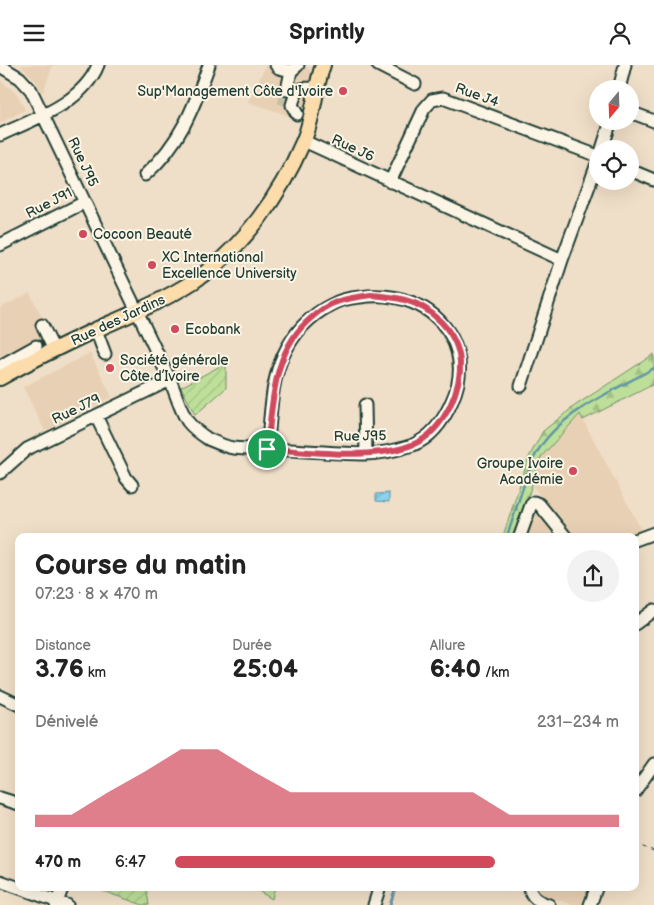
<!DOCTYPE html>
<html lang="fr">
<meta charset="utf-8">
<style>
:root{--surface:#fff;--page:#f2f2f2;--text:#222;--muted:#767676;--accent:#d1495b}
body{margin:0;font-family:"Balsamiq Sans",sans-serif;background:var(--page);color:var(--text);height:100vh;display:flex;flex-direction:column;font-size:19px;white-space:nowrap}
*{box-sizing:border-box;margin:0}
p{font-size:16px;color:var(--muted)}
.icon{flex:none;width:28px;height:28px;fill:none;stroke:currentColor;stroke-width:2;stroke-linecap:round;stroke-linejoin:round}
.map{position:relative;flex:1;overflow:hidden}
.sheet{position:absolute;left:15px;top:468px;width:624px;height:358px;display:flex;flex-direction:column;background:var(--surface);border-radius:10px;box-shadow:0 5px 20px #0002}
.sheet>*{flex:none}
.needle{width:32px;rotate:199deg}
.controls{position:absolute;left:589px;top:15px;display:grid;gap:10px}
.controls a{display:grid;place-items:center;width:50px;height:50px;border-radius:50%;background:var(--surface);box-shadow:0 5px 20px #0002;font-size:25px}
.pin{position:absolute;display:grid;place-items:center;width:42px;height:42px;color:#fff;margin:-21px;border:2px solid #fff;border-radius:50%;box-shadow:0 1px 5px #0007}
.round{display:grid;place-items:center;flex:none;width:52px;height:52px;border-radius:26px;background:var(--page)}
.headline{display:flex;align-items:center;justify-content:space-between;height:85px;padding:0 20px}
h1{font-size:28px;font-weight:700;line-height:38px}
.stats{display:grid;grid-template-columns:repeat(3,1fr);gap:8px;height:85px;padding:5px 20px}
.stats div{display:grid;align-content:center}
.stats b{font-size:25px;font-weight:700}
.stats small{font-size:14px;font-weight:400}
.stats p{font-size:14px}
.chart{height:140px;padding:10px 20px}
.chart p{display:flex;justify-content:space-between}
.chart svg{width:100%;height:90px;margin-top:5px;fill:var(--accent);opacity:.7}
ul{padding:0 20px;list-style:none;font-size:16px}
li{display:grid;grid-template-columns:80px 60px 1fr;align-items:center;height:38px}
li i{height:12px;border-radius:6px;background:var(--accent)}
header{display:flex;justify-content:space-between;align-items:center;height:65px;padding:0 20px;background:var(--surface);font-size:22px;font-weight:700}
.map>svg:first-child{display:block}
.built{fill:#e8d0b4}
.green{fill:#bddf99;stroke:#6e8e66}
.forest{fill:url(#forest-firs);stroke:#6e8e66}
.garden{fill:url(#garden-furrows);stroke:#6e8e66}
.water{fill:url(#water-waves);stroke:#6096a4}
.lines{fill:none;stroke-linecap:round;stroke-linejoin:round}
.stream{stroke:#6096a4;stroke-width:2.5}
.minor-tunnel{stroke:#c6bfaa;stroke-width:11;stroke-dasharray:11 5.5;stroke-linecap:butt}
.minor-casing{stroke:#1f3d34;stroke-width:15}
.major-casing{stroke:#1f3d34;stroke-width:18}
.path{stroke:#1f3d34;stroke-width:1;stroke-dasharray:4 4;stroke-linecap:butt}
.minor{stroke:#fcf5e5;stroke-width:11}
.major{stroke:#fddcac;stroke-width:14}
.route-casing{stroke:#fff;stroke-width:10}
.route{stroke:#d1495b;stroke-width:6}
.poi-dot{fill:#d1495b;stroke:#fcf5e5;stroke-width:2}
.labels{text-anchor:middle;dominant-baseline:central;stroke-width:4;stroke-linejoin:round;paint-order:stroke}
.poi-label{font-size:14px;fill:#1f3d34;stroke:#fcf5e5;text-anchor:start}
.street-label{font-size:14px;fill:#1f3d34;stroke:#fcf5e5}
</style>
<header><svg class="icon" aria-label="menu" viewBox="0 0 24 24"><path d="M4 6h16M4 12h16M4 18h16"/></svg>Sprintly<svg class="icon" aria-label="person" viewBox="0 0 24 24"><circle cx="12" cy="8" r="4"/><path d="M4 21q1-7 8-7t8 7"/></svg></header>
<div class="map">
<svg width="654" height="840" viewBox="0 0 654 840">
<defs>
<pattern id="forest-firs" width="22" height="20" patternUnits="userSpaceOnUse" patternTransform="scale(1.25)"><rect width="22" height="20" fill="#bddf99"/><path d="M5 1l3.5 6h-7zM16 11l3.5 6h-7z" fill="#a2c084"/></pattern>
<pattern id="garden-furrows" width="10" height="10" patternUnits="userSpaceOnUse" patternTransform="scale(1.25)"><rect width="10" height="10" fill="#bddf99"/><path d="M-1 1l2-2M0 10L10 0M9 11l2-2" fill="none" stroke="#a2c084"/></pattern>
<pattern id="water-waves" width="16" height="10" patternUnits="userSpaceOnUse" patternTransform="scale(1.25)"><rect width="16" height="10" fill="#8cd1ee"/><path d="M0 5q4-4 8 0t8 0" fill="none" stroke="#78b4cd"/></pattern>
</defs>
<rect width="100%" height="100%" fill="#f0dfc8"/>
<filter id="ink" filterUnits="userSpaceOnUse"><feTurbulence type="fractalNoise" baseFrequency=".02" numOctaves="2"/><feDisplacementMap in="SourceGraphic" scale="10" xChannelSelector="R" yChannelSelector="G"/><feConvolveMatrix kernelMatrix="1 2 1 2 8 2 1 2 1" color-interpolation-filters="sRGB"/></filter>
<g filter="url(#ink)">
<!-- built -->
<path class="built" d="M20 0H53L43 28 36 16Z
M266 0H303L309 3 312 9 304 56 248 37Z
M0 15 17 29 25 45 0 58Z
M30 228 55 279 0 308V243Z
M90 288 112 332 45 366 23 322Z
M580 349 641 464 629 470 622 471H575L567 466 532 420 541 392Z
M533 444 556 471H525Z
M538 821H589L582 840H573L541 829Z"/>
<!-- green -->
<path class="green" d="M250 821H275L272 834Z"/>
<!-- forest -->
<path class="forest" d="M654 289V319L583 355 580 349 541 392 515 471H503L529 392 543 366 576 340Z"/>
<!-- garden -->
<path class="garden" d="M226 298V323L195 350 181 322Z
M88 821H146L149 840H143Z"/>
<!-- water -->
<path class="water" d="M389 428V437L376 436V429Z"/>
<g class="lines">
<!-- stream -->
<path class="stream" d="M507 471C516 446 523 419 533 395 554 349 612 327 654 303
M390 840 396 821"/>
<!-- minor-tunnel -->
<path class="minor-tunnel" d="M283 40 287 25"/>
<defs>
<path id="minor" d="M276 0 279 3 291 6
M378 0 415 19
M0 1 20 13 31 25 170 315C175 326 181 348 188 357 192 362 202 370 208 374 215 377 226 382 233 383 252 385 271 384 290 385 315 386 340 389 365 389 381 389 398 385 413 380 432 372 444 355 452 336 462 314 462 292 451 271 432 238 395 227 360 232 350 233 339 235 331 240 309 251 293 269 283 291 270 319 271 354 267 384
M619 24 625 0
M287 25 291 6 298 0
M630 47 654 56
M297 49 292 40C297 22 300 23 318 23
M0 70C34 54 83 38 98 0
M304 76 562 195
M602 84 611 56
M630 105 654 115
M145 110C180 79 194 42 209 0
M390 117 424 44 432 35 443 33 598 91
M0 180 85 137
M42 260 54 285
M96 265 105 289
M0 301 36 281
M521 321 562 195 598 96
M365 340 366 389
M96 351 126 413 132 420
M0 408 27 384 170 315
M520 471 531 440 534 437 539 439 565 471
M635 475 654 468
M635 559 654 545
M0 631 19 640
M635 726 654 699
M0 733 19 739
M0 816 67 840
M529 821C531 833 538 836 549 840
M56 840 63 821
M374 840 380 821
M590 840 597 821"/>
<path id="major" d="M0 313C31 295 63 280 95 265 129 250 163 236 194 216 243 183 280 131 303 77 314 53 314 25 323 0"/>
</defs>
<!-- minor casing -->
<use href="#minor" class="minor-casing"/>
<!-- major casing -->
<use href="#major" class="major-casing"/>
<!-- path -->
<path class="path" d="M635 779 654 786"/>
<!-- minor -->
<use href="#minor" class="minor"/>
<!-- major -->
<use href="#major" class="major"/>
</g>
</g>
<g class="lines" filter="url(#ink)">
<defs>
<path id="route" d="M371 230C383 231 394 232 405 235 432 242 458 268 460 297 461 312 456 328 450 341 442 357 431 372 414 379 375 396 310 386 267 384 273 337 272 286 311 253 318 247 325 241 334 238 345 233 359 232 371 230Z"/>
</defs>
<!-- route casing -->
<use href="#route" class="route-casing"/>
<!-- route -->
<use href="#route" class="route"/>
</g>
<!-- markers -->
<g class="poi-dot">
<circle cx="343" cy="26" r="5"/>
<circle cx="83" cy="169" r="5"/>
<circle cx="152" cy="200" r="5"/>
<circle cx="175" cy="264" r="5"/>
<circle cx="110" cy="303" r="5"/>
<circle cx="573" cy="406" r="5"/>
</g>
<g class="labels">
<!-- poi labels -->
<g class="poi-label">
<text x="333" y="26" text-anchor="end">Sup'Management Côte d'Ivoire</text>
<text x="93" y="169">Cocoon Beauté</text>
<text x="162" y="192">XC International<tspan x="162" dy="16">Excellence University</tspan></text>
<text x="185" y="264">Ecobank</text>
<text x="120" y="295">Société générale<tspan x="120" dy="16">Côte d’Ivoire</tspan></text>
<text x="563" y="398" text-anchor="end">Groupe Ivoire<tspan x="563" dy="16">Académie</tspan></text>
</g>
<!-- street labels -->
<g class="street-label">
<text transform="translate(477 30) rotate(20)">Rue J4</text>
<text transform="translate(353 83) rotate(25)">Rue J6</text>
<text transform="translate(83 97) rotate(65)">Rue J95</text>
<text transform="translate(49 138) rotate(-27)">Rue J91</text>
<text transform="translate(118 255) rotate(-25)">Rue des Jardins</text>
<text transform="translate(76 344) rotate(-26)">Rue J79</text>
<text transform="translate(360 371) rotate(-1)">Rue J95</text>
</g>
</g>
</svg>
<div class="controls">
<a><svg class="needle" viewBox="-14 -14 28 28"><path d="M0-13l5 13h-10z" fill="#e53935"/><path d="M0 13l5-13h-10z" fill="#767676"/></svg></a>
<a><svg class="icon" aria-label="locate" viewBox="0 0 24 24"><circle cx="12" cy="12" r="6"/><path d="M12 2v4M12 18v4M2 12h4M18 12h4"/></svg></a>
</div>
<div class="pin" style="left:267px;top:384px;background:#1e9e55"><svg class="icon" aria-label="arrive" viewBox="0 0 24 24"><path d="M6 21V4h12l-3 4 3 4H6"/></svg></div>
<section class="sheet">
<div class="headline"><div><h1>Course du matin</h1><p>07:23 · 8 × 470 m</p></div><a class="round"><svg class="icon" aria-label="share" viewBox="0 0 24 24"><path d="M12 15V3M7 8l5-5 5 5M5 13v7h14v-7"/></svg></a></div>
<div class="stats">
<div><p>Distance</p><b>3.76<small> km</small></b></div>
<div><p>Durée</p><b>25:04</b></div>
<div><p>Allure</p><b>6:40<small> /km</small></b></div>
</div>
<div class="chart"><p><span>Dénivelé</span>231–234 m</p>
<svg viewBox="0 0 160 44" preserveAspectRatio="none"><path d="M0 44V38L10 38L20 27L30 17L40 6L50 6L60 17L70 27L80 27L90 27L100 27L110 27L120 27L130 38L140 38L150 38L160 38V44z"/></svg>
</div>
<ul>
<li><b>470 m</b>6:47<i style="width:72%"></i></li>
</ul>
</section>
</div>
